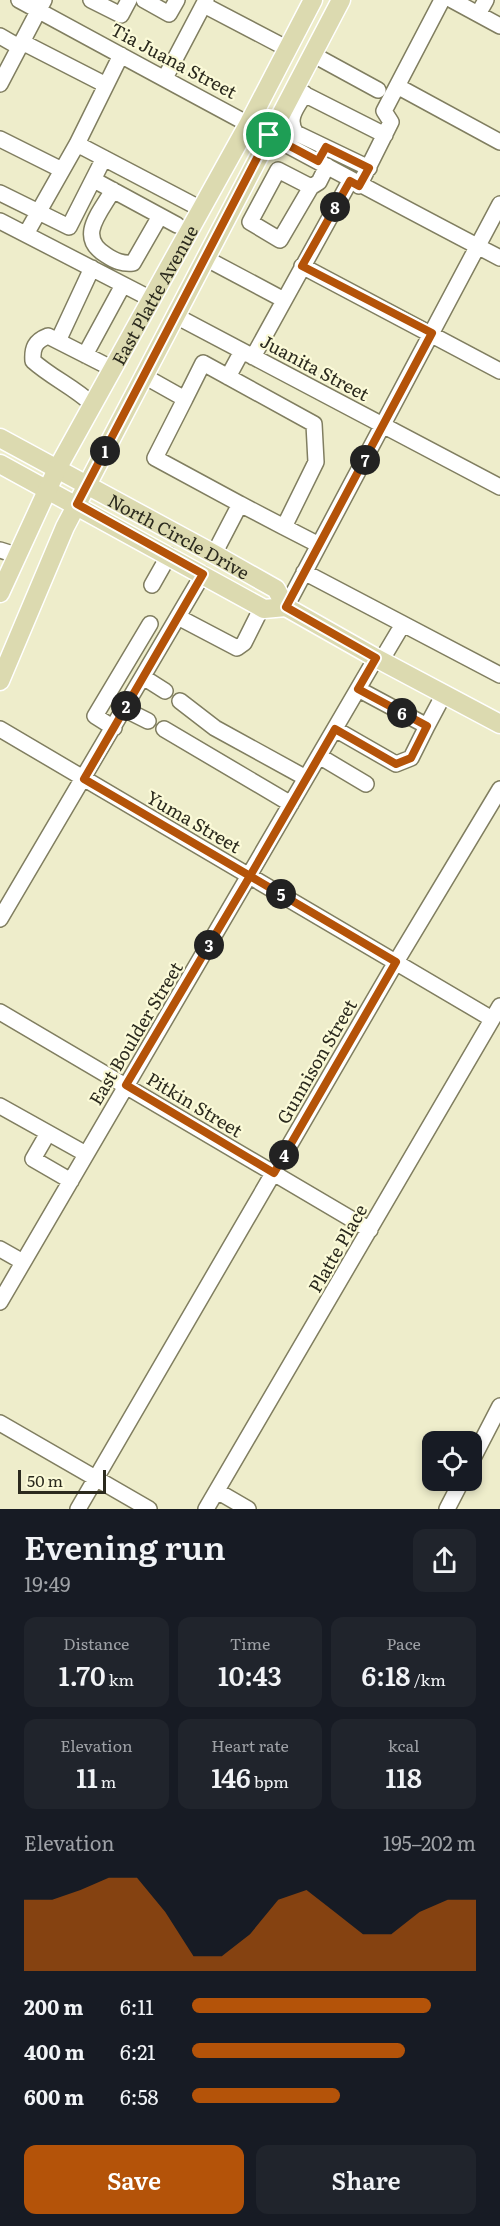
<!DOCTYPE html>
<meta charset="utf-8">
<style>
:root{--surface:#171b24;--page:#20242c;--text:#f1f3f6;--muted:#9ea1a6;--accent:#b45309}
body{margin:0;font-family:Literata,serif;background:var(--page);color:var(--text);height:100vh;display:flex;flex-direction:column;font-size:22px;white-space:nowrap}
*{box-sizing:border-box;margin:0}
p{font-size:20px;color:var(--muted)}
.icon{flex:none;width:33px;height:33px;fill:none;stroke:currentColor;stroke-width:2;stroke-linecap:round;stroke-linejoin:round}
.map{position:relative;height:1509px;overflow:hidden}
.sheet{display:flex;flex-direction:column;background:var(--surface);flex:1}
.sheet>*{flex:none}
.controls{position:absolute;left:422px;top:1431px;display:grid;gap:12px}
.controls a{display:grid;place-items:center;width:60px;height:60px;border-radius:12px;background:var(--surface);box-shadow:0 3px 9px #0003;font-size:30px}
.scale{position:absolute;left:18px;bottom:15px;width:88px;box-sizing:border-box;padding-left:6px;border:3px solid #2b2a1e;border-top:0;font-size:16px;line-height:21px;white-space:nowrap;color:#2b2a1e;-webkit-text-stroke:4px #fbfad8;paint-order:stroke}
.pin{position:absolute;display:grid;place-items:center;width:51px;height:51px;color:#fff;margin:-26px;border:3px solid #fff;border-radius:50%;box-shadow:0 2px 6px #0007}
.km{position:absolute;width:30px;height:30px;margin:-15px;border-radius:50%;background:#222;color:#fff;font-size:16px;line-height:30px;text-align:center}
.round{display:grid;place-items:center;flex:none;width:63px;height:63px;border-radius:12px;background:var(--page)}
.overview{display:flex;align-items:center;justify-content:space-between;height:102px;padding:0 24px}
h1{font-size:33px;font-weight:600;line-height:45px}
.metrics{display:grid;grid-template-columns:repeat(3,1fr);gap:9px;height:102px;padding:6px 24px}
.metrics div{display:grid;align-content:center;border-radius:12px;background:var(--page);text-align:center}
.metrics b{font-size:26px;font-weight:600}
.metrics small{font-size:16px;font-weight:400}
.metrics p{font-size:16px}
.chart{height:168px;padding:12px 24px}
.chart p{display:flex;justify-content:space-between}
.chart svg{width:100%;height:108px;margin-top:6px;fill:var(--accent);opacity:.7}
.primary-button{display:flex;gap:12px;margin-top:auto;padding:12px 24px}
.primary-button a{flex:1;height:69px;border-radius:12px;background:var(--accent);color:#fff;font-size:24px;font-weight:600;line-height:69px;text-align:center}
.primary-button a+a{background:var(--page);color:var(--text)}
ul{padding:0 24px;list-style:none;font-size:20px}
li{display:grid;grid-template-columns:96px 72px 1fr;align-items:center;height:45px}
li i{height:15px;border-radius:8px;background:var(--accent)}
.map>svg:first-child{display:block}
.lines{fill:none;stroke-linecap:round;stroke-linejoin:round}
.minor-casing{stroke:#807e60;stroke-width:18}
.major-casing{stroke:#fff;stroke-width:21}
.minor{stroke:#fff;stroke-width:15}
.major{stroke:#dcdab0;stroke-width:18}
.route-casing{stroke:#fff;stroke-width:12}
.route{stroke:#b45309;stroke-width:8}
.labels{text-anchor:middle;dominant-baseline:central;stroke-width:4.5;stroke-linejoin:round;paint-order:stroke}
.street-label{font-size:18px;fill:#2b2a1e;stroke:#fbfad8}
</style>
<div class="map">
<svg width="500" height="1509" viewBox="0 0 500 1509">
<rect width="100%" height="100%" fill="#eeedcb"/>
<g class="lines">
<defs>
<path id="minor" d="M19 0C179 87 339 174 500 258
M91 0 121 15 129 0
M144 0 169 14 177 0
M452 0 500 26
M204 5 288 49
M478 14 486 0
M0 36 19 47
M22 42 106 85
M312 54 378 90
M165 78 206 0
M0 84 44 0
M397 86 500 142
M296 90 385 135
M305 94C297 107 286 119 296 133L369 168
M0 139 62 170
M77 144 201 209
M94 180 177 225
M359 186 391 122 384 111 442 0
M311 187 280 240 250 222 278 170 311 187 319 182 327 166
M113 190C100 213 76 237 106 255 115 261 122 264 133 263L160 216
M0 193 69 227 104 158
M0 221 151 299
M26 234 77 144 121 55
M205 258 284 300
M302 266 500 371
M176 316 500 487
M58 341 92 268
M85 355 123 285
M253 357 350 181
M144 376 185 399 203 363 314 424 316 462 284 527 319 545
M228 377 242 351
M185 399 155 458 240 504
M93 405C74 387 52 378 33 361 32 348 35 341 48 336L113 369
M0 550 16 555
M214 554 240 504 284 527
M304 572 403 624
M152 585 169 555
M286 607 500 204
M178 617 237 648 244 643 262 607
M381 661 403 624 500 675
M143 677 165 691
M180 701 215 728 306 778
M124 709 148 721
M427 726 444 694
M114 728 95 716 150 624
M0 729 492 1019
M164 729 291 804
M335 729 396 764 411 758 427 726 358 689
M319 756 366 784
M0 919 203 574
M0 1012 370 1230
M0 1106 86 1154
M48 1133 33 1159 71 1181
M0 1249 23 1262
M0 1302 376 658
M0 1423 149 1509
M471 1462 500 1406
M217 1491 248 1509
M78 1509 396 962 500 789
M206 1509 500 1006
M447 1509 462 1480"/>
<g id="major">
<path id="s1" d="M0 438 214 554 276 589 286 607 376 658 500 724"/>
<path d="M0 464 264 609 286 607"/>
<path id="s2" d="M0 593 57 469 249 123 313 0"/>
<path d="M0 681 65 527 341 0"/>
</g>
</defs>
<!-- minor casing -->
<use href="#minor" class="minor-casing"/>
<!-- major casing -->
<use href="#major" class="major-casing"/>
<!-- minor -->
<use href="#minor" class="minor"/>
<!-- major -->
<use href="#major" class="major"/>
</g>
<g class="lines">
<defs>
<path id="route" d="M269 135 77 504 203 574 84 779 250 876 126 1085 274 1173 396 962 250 876 335 729 396 764 411 758 427 726 358 689 376 658 286 607 432 333 302 266 350 181 359 186 369 168 326 147 318 161 269 135"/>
</defs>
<!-- route casing -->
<use href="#route" class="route-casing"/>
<!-- route -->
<use href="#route" class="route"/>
</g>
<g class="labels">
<!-- street labels -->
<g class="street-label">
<text transform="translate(174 60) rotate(28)">Tia Juana Street</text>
<text stroke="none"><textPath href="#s2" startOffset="336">East Platte Avenue</textPath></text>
<text transform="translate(315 367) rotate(28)">Juanita Street</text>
<text stroke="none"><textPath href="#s1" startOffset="204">North Circle Drive</textPath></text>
<text transform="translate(194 821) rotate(30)">Yuma Street</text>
<text transform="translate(135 1033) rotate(-59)">East Boulder Street</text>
<text transform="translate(316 1061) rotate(-60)">Gunnison Street</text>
<text transform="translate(195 1104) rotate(31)">Pitkin Street</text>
<text transform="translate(337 1248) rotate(-60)">Platte Place</text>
</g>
</g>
</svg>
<div class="controls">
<a><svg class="icon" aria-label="locate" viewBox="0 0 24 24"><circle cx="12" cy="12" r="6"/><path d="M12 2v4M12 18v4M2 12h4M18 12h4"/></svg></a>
</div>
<div class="scale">50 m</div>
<div class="pin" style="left:269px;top:135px;background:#1e9e55"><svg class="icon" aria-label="arrive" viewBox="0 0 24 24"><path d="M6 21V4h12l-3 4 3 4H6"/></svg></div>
<b class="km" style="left:105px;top:451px">1</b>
<b class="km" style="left:126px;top:706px">2</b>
<b class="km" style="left:209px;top:945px">3</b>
<b class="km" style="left:284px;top:1155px">4</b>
<b class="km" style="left:281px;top:894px">5</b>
<b class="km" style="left:402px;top:713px">6</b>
<b class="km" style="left:365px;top:460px">7</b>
<b class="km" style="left:335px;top:207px">8</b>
</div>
<section class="sheet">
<div class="overview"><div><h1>Evening run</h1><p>19:49</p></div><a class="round"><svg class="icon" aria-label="share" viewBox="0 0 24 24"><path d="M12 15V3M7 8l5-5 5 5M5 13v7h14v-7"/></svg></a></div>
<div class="metrics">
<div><p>Distance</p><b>1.70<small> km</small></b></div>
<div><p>Time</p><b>10:43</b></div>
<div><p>Pace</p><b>6:18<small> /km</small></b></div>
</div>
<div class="metrics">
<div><p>Elevation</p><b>11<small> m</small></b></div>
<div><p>Heart rate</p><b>146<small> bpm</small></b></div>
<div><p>kcal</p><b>118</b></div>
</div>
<div class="chart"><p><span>Elevation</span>195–202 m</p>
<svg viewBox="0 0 160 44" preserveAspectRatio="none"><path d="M0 44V15L10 15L20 11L30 6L40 6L50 20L60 38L70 38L80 29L90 15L100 11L110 20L120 29L130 29L140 20L150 15L160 15V44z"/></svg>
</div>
<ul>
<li><b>200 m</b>6:11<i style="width:84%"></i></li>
<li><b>400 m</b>6:21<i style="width:75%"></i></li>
<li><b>600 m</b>6:58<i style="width:52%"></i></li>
</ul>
<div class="primary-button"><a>Save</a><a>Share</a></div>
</section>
